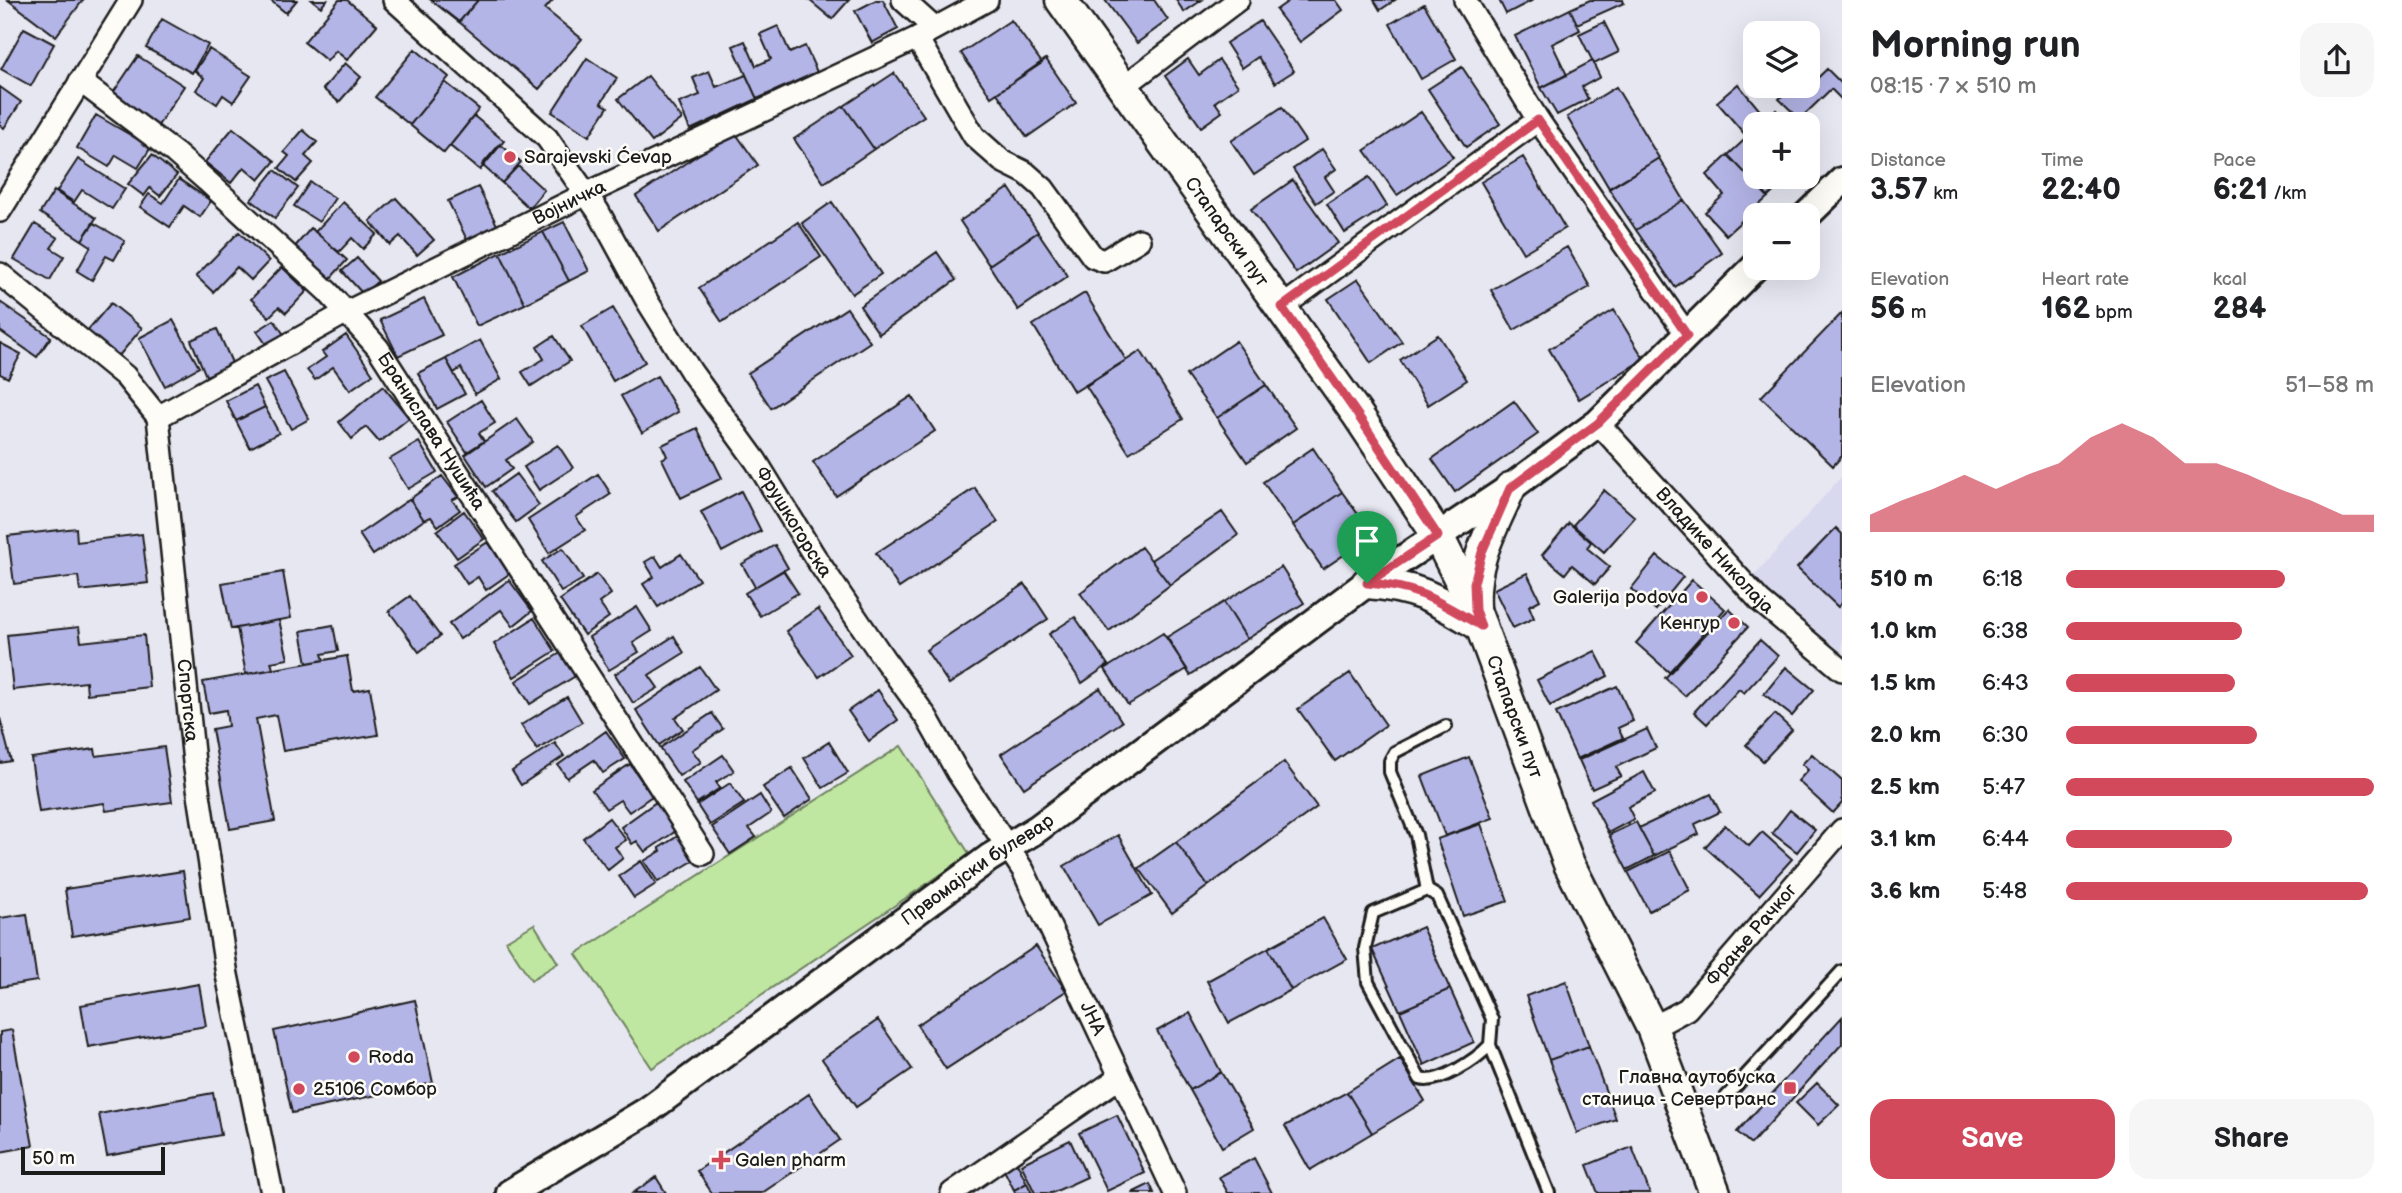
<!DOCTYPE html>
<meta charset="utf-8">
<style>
:root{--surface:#fff;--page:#f6f6f6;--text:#202124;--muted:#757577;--accent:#d1495b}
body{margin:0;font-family:"Balsamiq Sans",sans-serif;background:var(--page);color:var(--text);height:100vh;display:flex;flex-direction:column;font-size:26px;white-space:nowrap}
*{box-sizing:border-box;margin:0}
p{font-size:23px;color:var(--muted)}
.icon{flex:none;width:38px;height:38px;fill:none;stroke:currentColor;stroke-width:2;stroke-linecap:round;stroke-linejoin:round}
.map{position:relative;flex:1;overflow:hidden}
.panel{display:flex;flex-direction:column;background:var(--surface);width:560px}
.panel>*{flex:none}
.fabs{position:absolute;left:1743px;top:21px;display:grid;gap:14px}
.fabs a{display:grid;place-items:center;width:77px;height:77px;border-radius:14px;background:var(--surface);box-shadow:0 7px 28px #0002;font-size:35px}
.scale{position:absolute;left:21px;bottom:18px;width:144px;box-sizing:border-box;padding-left:7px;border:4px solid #1c1c1c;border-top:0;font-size:19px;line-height:24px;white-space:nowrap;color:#1c1c1c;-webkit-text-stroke:5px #fdfcf7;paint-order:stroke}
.pin{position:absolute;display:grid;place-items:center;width:60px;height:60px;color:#fff;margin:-72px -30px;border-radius:50% 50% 50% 0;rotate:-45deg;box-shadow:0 0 7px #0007}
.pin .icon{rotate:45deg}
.round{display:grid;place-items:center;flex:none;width:74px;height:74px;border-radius:21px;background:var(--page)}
.headline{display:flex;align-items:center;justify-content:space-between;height:119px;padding:0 28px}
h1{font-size:38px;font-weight:800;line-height:52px}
.stats{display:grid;grid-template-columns:repeat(3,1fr);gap:10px;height:119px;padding:7px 28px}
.stats div{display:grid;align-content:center}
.stats b{font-size:30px;font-weight:800}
.stats small{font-size:19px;font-weight:400}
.stats p{font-size:19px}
.chart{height:196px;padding:14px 28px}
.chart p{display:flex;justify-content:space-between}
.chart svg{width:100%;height:126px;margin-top:7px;fill:var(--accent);opacity:.7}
.primary-button{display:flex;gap:14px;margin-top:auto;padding:14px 28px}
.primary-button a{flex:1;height:80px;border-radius:21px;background:var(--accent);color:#fff;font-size:28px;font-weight:800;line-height:80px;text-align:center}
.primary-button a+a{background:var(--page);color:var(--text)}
ul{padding:0 28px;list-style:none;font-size:23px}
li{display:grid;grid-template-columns:112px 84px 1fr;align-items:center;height:52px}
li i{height:18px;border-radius:9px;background:var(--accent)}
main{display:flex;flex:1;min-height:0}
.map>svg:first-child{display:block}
.built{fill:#d8d8ef}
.green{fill:#c0e7a2;stroke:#6e825f;stroke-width:2}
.building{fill:#b4b5e7;stroke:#1c1c1c;stroke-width:2}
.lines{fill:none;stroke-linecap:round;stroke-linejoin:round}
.service-casing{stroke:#1c1c1c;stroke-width:16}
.minor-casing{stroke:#1c1c1c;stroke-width:26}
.tertiary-casing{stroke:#1c1c1c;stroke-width:32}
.secondary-casing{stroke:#1c1c1c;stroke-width:35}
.service{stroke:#fdfcf7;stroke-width:10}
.minor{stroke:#fdfcf7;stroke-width:21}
.tertiary{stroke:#fdfcf7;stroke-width:26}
.secondary{stroke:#fdfcf7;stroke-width:30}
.route-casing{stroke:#fff;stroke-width:14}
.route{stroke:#d1495b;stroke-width:9}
.poi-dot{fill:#d1495b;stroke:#fdfcf7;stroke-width:2.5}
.labels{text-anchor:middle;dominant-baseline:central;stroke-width:5;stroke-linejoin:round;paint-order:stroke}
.poi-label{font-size:19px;fill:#1c1c1c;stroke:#fdfcf7;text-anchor:start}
.street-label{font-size:19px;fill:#1c1c1c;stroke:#fdfcf7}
</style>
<main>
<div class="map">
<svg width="1842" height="1193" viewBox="0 0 1842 1193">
<rect width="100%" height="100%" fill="#e7e7f2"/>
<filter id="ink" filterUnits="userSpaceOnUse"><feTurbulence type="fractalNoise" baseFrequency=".0143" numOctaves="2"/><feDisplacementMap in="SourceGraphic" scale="14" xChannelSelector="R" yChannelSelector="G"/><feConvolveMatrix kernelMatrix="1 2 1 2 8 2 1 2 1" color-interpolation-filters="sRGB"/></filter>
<g filter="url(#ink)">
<!-- built -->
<path class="built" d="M1842 476V652L1752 578Z"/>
<!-- green -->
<path class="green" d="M901 746 970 855 652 1068 576 954Z
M534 924 558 963 531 980 506 941Z"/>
<!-- building -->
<path class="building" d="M8 0H83L56 36Z
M270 0H297L286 13Z
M312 0H327L321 7Z
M339 0H347L377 25 347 60 336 51 327 61 304 42Z
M431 0H478L459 22Z
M478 0H553L545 9 582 39 539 89 459 22Z
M809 0H849L832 19Z
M876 0H883L898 29 872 43 855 11Z
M1105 0H1154L1168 20 1137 43Z
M1176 0H1202L1184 12Z
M1290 0H1336L1343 10 1300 42 1276 10Z
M1374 0H1395L1380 10Z
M1499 0H1533L1506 14Z
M1590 0H1623L1624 3 1577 24 1570 9Z
M1424 4 1456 59 1421 79 1390 24Z
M1570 9 1580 30 1552 44 1567 75 1541 88 1515 36Z
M162 19 208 45 192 73 146 48Z
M1011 20 1042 63 991 97 961 53Z
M1260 21 1294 71 1275 83 1258 57 1242 68 1226 43Z
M1604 22 1619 52 1594 64 1579 34Z
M778 26 790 53 805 46 817 72 757 99 733 46 745 41 756 66 771 59 760 34Z
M24 28 54 44 31 86 1 69Z
M209 49 251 76 233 102 223 95 217 104 196 90 204 78 195 71Z
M415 49 449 77 410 125 375 97Z
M138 56 184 86 157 127 111 96Z
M587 58 617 78 601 103 608 107 589 136 552 112Z
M1046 59 1076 103 1027 137 997 93Z
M1188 59 1199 75 1219 60 1238 86 1215 102 1222 112 1201 127 1165 76Z
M1592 61 1600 77 1582 87 1588 99 1557 115 1541 88Z
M345 63 361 77 339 102 323 89Z
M1462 67 1500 124 1466 147 1428 89Z
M1827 69 1842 84V100L1831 89 1800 119 1779 99 1792 86H1805L1807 88Z
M709 71 716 87 746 75 757 99 690 130 679 103 700 95 693 78Z
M894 73 924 116 874 149 844 106Z
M648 76 682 119 652 142 618 99Z
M445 82 479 109 444 153 410 125Z
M1738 84 1767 119 1761 124H1755V130L1747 137 1717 102Z
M0 87 21 102 4 128 0 125Z
M1616 87 1659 158 1609 188 1567 117Z
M844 106 874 149 824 183 794 139Z
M1282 107 1305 141 1254 175 1231 141Z
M1776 110 1789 124H1761L1767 119Z
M1421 112 1453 157 1397 195 1365 150Z
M96 115 151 147 138 168 116 155 109 167 77 148Z
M474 116 504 141 480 170 450 146Z
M233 128 275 161 259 180 244 167 231 183 205 162Z
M303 130 317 142 305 156 313 163 296 182 279 168 289 156 284 152Z
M1755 130V177H1789L1768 197 1728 155Z
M734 131 758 165 659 231 636 196Z
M500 144 521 162 502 183 482 165Z
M1808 144 1816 153 1808 160Z
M1322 149 1336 169 1325 177 1334 191 1316 203 1293 169Z
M152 155 177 175 160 196 150 188 144 196 128 184Z
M1728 155 1768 197 1726 235 1705 212 1724 195 1707 175Z
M1523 157 1565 228 1523 253 1481 182Z
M1659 158 1684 200 1636 230 1609 189Z
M78 159 125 189 112 209 82 190 74 202 57 191Z
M518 166 544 190 529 208 502 183Z
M275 170 298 188 275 218 251 200Z
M1369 177 1387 206 1345 233 1327 204Z
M179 179 211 201 200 217 184 206 170 227 140 207 149 194 163 203Z
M1293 180 1338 243 1296 273 1251 209Z
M310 182 335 198 319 222 294 206Z
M478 187 498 227 468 242 448 201Z
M1009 188 1038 232 989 265 960 221Z
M54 191 96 218 82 240 40 213Z
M396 198 434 240 417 255 400 236 390 245 370 221Z
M1684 200 1722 253 1675 287 1636 230Z
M343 202 377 234 363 249 352 238 339 252 315 232Z
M832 202 881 274 852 294 802 223Z
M564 222 589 271 569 281 543 232Z
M798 222 821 257 722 322 699 288Z
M94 223 125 241 114 260 106 256 92 280 77 271 91 246 82 240Z
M35 224 58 238 51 248 64 256 50 280 14 259Z
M311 228 347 260 329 280 293 249Z
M239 232 269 261 251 280 237 267 213 292 196 276Z
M543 232 569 281 525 304 500 253Z
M1038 232 1068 276 1018 310 989 265Z
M1567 247 1590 287 1514 330 1491 290Z
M937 252 956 280 879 334 860 306Z
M500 253 525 304 477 326 453 277Z
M357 258 378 281 363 294 342 271Z
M282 267 307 291 286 313 279 307 269 317 251 299Z
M1358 279 1402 342 1371 363 1328 299Z
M1085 293 1126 360 1074 392 1033 325Z
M424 299 442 335 398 356 380 320Z
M0 302 51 337 37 357 0 331Z
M111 303 142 328 118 357 87 331Z
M613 308 645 362 613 381 582 326Z
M847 308 870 342 771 408 748 373Z
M1614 310 1644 359 1579 399 1549 349Z
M1842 313V456L1833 466 1761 397Z
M173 320 199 367 165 386 139 338Z
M274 320 287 339 270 350 257 331Z
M217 329 233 365 206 376 191 340Z
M346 335 373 374 350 390 333 367 315 380 307 370 326 357 322 352Z
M1438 335 1467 380 1428 405 1400 360Z
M554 336 570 361 531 386 522 372 544 359 537 347Z
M480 340 501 379 475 394 461 368 454 373 446 359Z
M1236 341 1266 385 1217 418 1186 375Z
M0 343 21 354 8 378 0 374Z
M1141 351 1183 419 1129 453 1086 386Z
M446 359 465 394 437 409 418 373Z
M284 372 309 419 291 429 265 381Z
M657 376 678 412 642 433 621 396Z
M1266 385 1296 428 1247 462 1217 418Z
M255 386 265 407 236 421 226 401Z
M383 386 409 418 379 442 366 427 352 439 339 422Z
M912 396 935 431 836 496 813 462Z
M481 400 495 423 479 433 484 441 467 452 447 422Z
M1514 401 1538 434 1455 492 1432 459Z
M265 407 279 433 250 448 236 421Z
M517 419 533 442 506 460 512 469 486 487 465 455Z
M697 428 722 478 681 498 662 459 667 456 662 445Z
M419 442 437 472 408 489 390 459Z
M558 445 573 468 539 490 524 467Z
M1313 448 1342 492 1293 525 1263 482Z
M516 474 539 505 516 522 492 491Z
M598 474 611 494 576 517 585 530 549 553 528 520Z
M442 476 458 497 452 500 460 510 438 526 431 517 424 520 410 499Z
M975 488 998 522 899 588 876 553Z
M1604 490 1635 517 1604 552 1573 525Z
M741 491 761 531 722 552 701 512Z
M1342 492 1373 535 1323 569 1293 525Z
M410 499 424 520 373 555 359 534Z
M464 511 484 539 457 558 437 531Z
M1222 512 1238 535 1170 585 1151 560Z
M1569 523 1591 542 1587 548 1610 567 1595 584 1572 565 1565 574 1542 555Z
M76 528 77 542 142 534 148 583 80 591 78 576 14 584 8 536Z
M1836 528 1842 534V603L1838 607 1797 568Z
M488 542 509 574 486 590 478 577 467 584 454 564Z
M775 545 788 568 755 587 742 564Z
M1141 547 1170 585 1109 631 1080 593Z
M563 548 583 579 561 592 542 561Z
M681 554 699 580 658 607 643 584 654 577 645 562 655 556 662 567Z
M1657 556 1683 577 1656 610 1631 589Z
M1281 567 1304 603 1247 639 1224 602Z
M783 570 798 593 760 616 745 593Z
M283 572 291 618 231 629 222 583Z
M1527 573 1540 600 1529 606 1534 618 1513 628 1494 589Z
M597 574 611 594 599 603 609 617 584 635 560 600Z
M509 580 532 611 513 626 501 610 460 639 449 624Z
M1692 580 1725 609 1669 672 1636 643Z
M1025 584 1048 619 949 684 926 650Z
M410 596 440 636 419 652 389 611Z
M1224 602 1247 639 1190 675 1167 637Z
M637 607 652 631 633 643 639 652 609 670 589 637Z
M818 609 851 655 819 677 786 631Z
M1729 609 1748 627 1685 696 1665 678Z
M1075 617 1108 665 1082 683 1049 634Z
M534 618 555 651 514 677 494 644Z
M279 620 288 659 271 662 273 669 246 674 237 628Z
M333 625 338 651 322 654 324 660 307 663 301 631Z
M79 627 81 642 144 635 149 687 87 694 86 682 13 690 7 635Z
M1163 633 1187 669 1128 705 1105 669Z
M674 636 684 653 649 675 658 688 633 703 615 674Z
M1760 640 1778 656 1744 693 1739 689 1707 724 1694 712Z
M1595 651 1608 676 1550 706 1537 680Z
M562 652 577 675 530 704 516 681Z
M347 656 353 691 370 688 378 735 283 751 276 715 256 719 275 821 230 829 212 729 228 726 226 710 209 713 203 682Z
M700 667 716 690 675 718 683 729 659 745 636 710Z
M1786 667 1814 690 1792 716 1764 694Z
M1350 673 1386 725 1335 761 1298 709Z
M1617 686 1633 721 1618 728 1623 738 1577 759 1556 713Z
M1100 688 1122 722 1024 788 1001 754Z
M878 690 898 720 869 741 848 711Z
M567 697 582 722 537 750 521 725Z
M712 713 723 729 692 750 701 762 679 776 660 748Z
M1775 714 1792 730 1763 761 1746 745Z
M0 718 11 761 0 763Z
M1647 729 1656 748 1616 767 1621 776 1592 789 1579 760Z
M606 731 625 759 603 773 594 760 567 778 558 765Z
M829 742 848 773 823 788 804 758Z
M555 743 564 756 521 785 512 771Z
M164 747 172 802 106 811 104 803 39 812 31 758 95 749 96 756Z
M1812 754 1842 781V803L1833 813 1798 781 1808 770 1802 764Z
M723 755 734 771 716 782 720 788 697 803 683 782Z
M1469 757 1493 818 1445 836 1422 776Z
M1284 762 1317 807 1208 886 1176 842Z
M630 764 652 796 629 812 620 800 606 809 592 790Z
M792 768 812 799 784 818 763 787Z
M1644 772 1655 793 1628 807 1634 819 1608 833 1591 800Z
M730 783 744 803 710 825 697 805Z
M1711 794 1720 812 1695 824 1699 834 1654 856 1639 828Z
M760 795 771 813 749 828 756 837 730 854 712 827Z
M656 802 676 831 645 852 637 841 632 844 621 827Z
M1790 810 1815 830 1797 852 1772 833Z
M609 818 626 840 615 847 623 858 608 870 583 838Z
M1636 822 1654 856 1627 870 1609 835Z
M1481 824 1508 901 1463 916 1437 839Z
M1725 825 1749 846 1762 832 1792 859 1759 895 1705 847Z
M1118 835 1152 895 1098 925 1064 866Z
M678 836 693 861 658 882 644 861 661 851 659 848Z
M1176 842 1208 886 1172 913 1139 868Z
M1670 851 1690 890 1649 911 1628 872Z
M641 861 656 884 634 898 619 876Z
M183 871 190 917 72 936 65 889Z
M27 914 37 981 0 987V918Z
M1323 918 1347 959 1291 990 1268 948Z
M1422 927 1450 989 1400 1011 1372 949Z
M1036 946 1066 991 946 1069 917 1025Z
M1268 948 1291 990 1229 1023 1207 981Z
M1566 981 1589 1046 1549 1060 1526 996Z
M199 984 206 1026 88 1047 81 1005Z
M1450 989 1474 1042 1424 1065 1400 1011Z
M415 1000 433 1083 292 1113 274 1031Z
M1190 1013 1221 1072 1190 1090 1157 1031Z
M1842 1017V1044L1751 1144 1737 1132Z
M878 1020 912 1069 856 1107 822 1059Z
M12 1030 33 1146 0 1152V1032Z
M1589 1046 1616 1119 1577 1133 1549 1060Z
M1400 1059 1425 1101 1372 1133 1347 1092Z
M1221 1072 1254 1128 1222 1147 1190 1090Z
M1817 1083 1839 1105 1818 1125 1796 1103Z
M1347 1092 1372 1133 1310 1170 1285 1126Z
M213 1093 221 1135 107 1156 99 1114Z
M809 1094 840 1140 762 1193H712L697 1171Z
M1117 1115 1145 1173 1107 1191 1079 1133Z
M1070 1140 1087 1177 1052 1193H1035L1021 1164Z
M1632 1147 1650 1193H1598L1587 1165Z
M1254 1158 1272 1193H1228L1219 1177Z
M1016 1161 1027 1183 1014 1190 1003 1168Z
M656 1177 666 1193H633Z
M1027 1183 1032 1193H1015L1014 1190Z
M1150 1184 1154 1193H1132Z"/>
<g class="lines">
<defs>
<path id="service" d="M1446 726 1395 752 1390 761V772L1416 835 1427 890 1437 896 1492 1019 1490 1045 1549 1193
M1427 890 1373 913 1365 948 1368 982 1420 1079C1439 1085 1477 1059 1490 1045
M1726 1097 1842 971"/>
<g id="minor">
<path id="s1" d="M394 0 547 138 598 211 646 299 692 373 756 461 815 557 884 659 927 718 958 773 1023 870 1175 1193"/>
<path d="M903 0 934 28"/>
<path d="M1465 0 1538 120 1687 335"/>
<path d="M917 38 974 136 1002 161 1026 173 1043 188 1093 257 1104 261 1139 240"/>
<path id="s2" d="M80 81 175 153 207 181 328 292 378 348 703 854"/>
<path d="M1123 87 1238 0"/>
<path d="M0 211 131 0"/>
<path id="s3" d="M0 274 125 376 158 417 194 762 227 975 272 1193"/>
<path d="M1282 307 1538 120"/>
<path id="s4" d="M158 417 347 312 586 194 917 38 987 0"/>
<path id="s5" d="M1598 423 1760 601 1842 670"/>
<path id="s6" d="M1652 1028 1687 1009 1842 830"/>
<path d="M952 1193 1120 1077"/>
</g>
<g id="tertiary">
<path d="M1807 215 1842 181"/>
<path id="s7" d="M510 1193 647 1111 989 858 1037 829 1367 583 1510 488 1598 423 1755 267"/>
</g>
<g id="secondary">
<path id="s8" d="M1061 0 1357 414 1438 536 1475 610 1569 864 1652 1028 1715 1193"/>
<path d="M1367 583C1420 587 1437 600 1481 626"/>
<path d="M1475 607C1472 561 1492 529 1510 488"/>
</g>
</defs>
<!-- service casing -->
<use href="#service" class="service-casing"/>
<!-- minor casing -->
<use href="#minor" class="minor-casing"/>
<!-- tertiary casing -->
<use href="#tertiary" class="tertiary-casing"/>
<!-- secondary casing -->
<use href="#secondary" class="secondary-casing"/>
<!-- service -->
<use href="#service" class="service"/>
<!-- minor -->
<use href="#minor" class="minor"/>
<!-- tertiary -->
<use href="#tertiary" class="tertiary"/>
<!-- secondary -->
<use href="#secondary" class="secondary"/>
</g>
</g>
<g class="lines" filter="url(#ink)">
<defs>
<path id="route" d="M1538 120 1687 335 1598 423 1510 488 1482 552 1474 583 1475 610 1481 626C1437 601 1420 587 1367 583L1438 536 1357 414 1282 307Z"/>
</defs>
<!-- route casing -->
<use href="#route" class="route-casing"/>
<!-- route -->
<use href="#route" class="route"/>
</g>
<!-- markers -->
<g class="poi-dot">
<circle cx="510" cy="157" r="7"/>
<circle cx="1702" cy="597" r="7"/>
<circle cx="1734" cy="623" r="7"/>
<circle cx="354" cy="1057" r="7"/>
<rect x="1783" y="1081" width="14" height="14" rx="3.5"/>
<circle cx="299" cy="1089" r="7"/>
<path d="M717.5 1149.5h7v7h7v7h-7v7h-7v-7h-7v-7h7z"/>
</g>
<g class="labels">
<!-- poi labels -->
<g class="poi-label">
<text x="524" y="157">Sarajevski Ćevap</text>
<text x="1688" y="597" text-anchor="end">Galerija podova</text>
<text x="1720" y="623" text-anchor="end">Кенгур</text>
<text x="368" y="1057">Roda</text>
<text x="1776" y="1077" text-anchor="end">Главна аутобуска<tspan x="1776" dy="22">станица - Севертранс</tspan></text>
<text x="313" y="1089">25106 Сомбор</text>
<text x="735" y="1160">Galen pharm</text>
</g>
<!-- street labels -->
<g class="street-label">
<text stroke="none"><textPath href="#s4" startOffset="464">Војничка</textPath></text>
<text stroke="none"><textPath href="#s8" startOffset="285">Стапарски пут</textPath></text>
<text stroke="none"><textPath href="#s2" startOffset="500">Бранислава Нушића</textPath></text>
<text stroke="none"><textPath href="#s1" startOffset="663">Фрушкогорска</textPath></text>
<text stroke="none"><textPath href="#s5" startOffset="173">Владике Николаја</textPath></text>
<text stroke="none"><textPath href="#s3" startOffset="499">Спортска</textPath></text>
<text stroke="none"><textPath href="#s8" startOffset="852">Стапарски пут</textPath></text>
<text stroke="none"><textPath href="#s7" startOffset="569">Првомајски булевар</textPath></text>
<text stroke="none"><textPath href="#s6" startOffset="138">Фрање Рачког</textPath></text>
<text stroke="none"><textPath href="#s1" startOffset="1244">ЈНА</textPath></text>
</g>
</g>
</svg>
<div class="fabs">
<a><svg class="icon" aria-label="layers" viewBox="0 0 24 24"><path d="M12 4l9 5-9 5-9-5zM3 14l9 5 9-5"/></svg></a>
<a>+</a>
<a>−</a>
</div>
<div class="scale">50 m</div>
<div class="pin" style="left:1367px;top:583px;background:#1e9e55"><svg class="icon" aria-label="arrive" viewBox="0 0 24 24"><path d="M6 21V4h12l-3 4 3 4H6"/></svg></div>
</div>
<section class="panel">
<div class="headline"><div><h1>Morning run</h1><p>08:15 · 7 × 510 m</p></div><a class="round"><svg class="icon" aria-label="share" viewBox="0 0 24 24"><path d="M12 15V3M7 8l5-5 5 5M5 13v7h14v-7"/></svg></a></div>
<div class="stats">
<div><p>Distance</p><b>3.57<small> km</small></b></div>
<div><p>Time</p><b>22:40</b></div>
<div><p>Pace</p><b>6:21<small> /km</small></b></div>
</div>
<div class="stats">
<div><p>Elevation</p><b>56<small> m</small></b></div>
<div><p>Heart rate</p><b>162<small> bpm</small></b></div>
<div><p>kcal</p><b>284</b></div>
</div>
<div class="chart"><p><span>Elevation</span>51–58 m</p>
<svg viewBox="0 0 160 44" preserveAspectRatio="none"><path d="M0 44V38L10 33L20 29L30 24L40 29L50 24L60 20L70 11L80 6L90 11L100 20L110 20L120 24L130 29L140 33L150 38L160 38V44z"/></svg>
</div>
<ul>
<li><b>510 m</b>6:18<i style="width:71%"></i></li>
<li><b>1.0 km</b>6:38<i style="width:57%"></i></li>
<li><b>1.5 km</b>6:43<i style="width:55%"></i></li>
<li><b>2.0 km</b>6:30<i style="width:62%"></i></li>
<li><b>2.5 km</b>5:47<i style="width:100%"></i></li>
<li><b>3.1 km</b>6:44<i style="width:54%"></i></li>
<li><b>3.6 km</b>5:48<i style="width:98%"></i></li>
</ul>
<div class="primary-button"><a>Save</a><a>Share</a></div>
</section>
</main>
